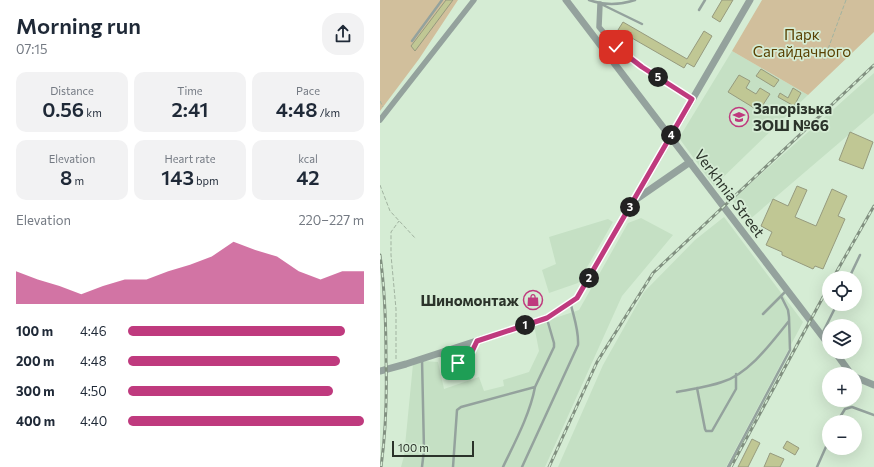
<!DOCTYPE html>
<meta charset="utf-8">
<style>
:root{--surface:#fff;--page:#f2f2f3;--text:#1f2937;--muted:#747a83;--accent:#bf3a7e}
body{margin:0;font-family:Commissioner,sans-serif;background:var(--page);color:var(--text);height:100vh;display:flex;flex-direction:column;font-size:15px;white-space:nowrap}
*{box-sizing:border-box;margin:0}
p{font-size:13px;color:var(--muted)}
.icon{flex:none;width:22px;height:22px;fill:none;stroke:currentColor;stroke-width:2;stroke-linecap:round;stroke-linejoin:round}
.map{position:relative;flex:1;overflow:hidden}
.panel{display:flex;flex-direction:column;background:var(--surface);width:380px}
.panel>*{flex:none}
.buttons{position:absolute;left:442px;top:271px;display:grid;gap:8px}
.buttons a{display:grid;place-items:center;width:40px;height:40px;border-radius:50%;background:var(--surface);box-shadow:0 4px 16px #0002;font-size:20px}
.scale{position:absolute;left:12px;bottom:10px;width:82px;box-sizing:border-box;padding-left:4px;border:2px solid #2b332a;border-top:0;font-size:11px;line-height:14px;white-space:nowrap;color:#2b332a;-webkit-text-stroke:3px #d5ecd4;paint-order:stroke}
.pin{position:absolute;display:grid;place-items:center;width:34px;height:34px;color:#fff;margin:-17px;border-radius:8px;box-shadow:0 2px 6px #0006}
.km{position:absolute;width:20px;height:20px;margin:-10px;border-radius:50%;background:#222;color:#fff;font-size:11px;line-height:20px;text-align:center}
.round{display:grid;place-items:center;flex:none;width:42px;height:42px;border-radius:16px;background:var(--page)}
.head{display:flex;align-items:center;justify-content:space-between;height:68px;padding:0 16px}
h1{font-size:22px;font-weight:600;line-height:30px}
.metrics{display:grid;grid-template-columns:repeat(3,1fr);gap:6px;height:68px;padding:4px 16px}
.metrics div{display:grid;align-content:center;border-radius:10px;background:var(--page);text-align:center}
.metrics b{font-size:20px;font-weight:600}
.metrics small{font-size:11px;font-weight:400}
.metrics p{font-size:11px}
.chart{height:112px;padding:8px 16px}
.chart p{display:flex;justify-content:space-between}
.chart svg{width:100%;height:72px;margin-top:4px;fill:var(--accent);opacity:.7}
ul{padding:0 16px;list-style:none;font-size:13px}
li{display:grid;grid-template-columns:64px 48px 1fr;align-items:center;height:30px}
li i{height:10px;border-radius:5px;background:var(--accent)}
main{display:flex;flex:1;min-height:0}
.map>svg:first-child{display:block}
.built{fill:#c5e0c4}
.green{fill:#d1bf9c}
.building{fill:#c0c794;stroke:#969a7e}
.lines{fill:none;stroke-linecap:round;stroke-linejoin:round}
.path{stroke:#a1b3a0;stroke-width:1;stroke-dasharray:4 2;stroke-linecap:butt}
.service{stroke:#94a29d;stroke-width:2.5}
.minor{stroke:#94a29d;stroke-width:5.5}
.tertiary{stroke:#94a29d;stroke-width:7}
.rail-casing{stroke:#819080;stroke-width:3}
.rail{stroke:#d5ecd4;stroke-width:1.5;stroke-dasharray:4.5;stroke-linecap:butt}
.route-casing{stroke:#fff;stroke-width:8}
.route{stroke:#bf3a7e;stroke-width:5}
.labels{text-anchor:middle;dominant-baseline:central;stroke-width:3.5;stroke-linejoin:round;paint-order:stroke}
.park-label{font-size:15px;fill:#594102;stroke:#d5ecd4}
.poi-label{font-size:15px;font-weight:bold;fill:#2b332a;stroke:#d5ecd4;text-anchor:start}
.street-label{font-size:15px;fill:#2b332a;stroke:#d5ecd4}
</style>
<main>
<section class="panel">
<div class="head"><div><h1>Morning run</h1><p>07:15</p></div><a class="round"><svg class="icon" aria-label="share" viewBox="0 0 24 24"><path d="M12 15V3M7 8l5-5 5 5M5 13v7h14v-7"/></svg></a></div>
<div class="metrics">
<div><p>Distance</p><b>0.56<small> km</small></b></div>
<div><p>Time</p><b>2:41</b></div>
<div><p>Pace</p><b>4:48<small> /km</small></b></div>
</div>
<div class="metrics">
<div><p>Elevation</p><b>8<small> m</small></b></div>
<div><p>Heart rate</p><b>143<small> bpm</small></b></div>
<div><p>kcal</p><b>42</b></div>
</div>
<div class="chart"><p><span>Elevation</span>220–227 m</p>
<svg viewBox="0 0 160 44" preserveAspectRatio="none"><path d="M0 44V24L10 29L20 33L30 38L40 33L50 29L60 29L70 24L80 20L90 15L100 6L110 11L120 15L130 24L140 29L150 24L160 24V44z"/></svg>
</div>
<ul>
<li><b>100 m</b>4:46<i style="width:92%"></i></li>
<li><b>200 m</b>4:48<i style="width:90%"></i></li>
<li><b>300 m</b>4:50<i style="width:87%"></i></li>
<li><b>400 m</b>4:40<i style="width:100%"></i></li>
</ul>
</section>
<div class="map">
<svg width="494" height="467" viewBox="0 0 494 467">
<rect width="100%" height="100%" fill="#d5ecd4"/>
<!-- built -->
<path class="built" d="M352 51 428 95 334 186 299 138Z
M494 73V113L369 220 352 200Z
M344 217 423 322 346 467H178L223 365 264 292 315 240Z
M261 218 293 235 242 296 165 467H21L24 456 33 364 44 361 58 362 64 389 99 377 104 391 124 386 123 380 149 372 159 351 154 325 199 310 248 223Z
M228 219 233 222 198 283 169 293 162 270 176 264 169 237Z"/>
<!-- green -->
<path class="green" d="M0 0H78L39 59 0 111Z
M382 0H494V32L428 95 352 51Z"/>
<!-- building -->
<path class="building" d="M66 0H73L35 51 31 46Z
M342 0H353L340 22 332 17Z
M243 22 307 59 324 31 332 36 314 67 307 63 304 68 238 30Z
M381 69 399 80 394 87 376 76Z
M359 75 370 81 366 88 376 94 380 88 390 94 379 111 348 92Z
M413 88 421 93 414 106 398 97 400 93 408 98Z
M470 132 493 142 483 169 459 160Z
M417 186 427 190 415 217 436 226 452 189 467 196 458 216 465 219 443 269 435 266 433 269 402 255V252L386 245 392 232 381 226 393 199 408 206Z
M372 439 380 443 368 467H358Z
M407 441 419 448 415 455 403 448Z
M390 453 404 459 400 467H384Z"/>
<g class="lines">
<!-- path -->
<path class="path" d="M444 60 466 0
M0 101 3 107
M0 185 10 211 36 239
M16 359V309L11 255V232L19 221"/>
<!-- service -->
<path class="service" d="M209 0C223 5 240 5 255 0
M221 4 262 24
M319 10 325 0
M32 41 62 0
M469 278 480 255
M383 314 407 290
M442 334 457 304
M59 355 78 363 88 360 97 342
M42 359 44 450 42 467
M317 388 325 429 326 431H332L356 389V374
M297 392C312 389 328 387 342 382 369 374 392 342 409 321
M457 422 465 409 472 407 494 415
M73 467 77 410 81 407 155 387 174 347V343L167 319
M123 467C135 442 150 414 155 387
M142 467 198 345C199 331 194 318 191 305
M348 467 410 350 409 317 408 310 401 296
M437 467 449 440"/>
<!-- minor -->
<path class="minor" d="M220 4 219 27 236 47 262 67 312 99
M0 120 94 0"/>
<!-- tertiary -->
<path class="tertiary" d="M186 0 449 345
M255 200 310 162
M455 352 471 374
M0 371 26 364 167 318 197 298 370 0
M475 377 494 385"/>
<defs>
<path id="rail" d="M0 255C5 290 6 324 6 359 7 395 6 431 1 467
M453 278 494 206
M169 467 217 362 273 273 494 65
M351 467 449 286"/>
</defs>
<!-- rail casing -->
<use href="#rail" class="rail-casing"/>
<!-- rail -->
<use href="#rail" class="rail"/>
</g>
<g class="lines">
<defs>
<path id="route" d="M78 363 88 360 97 341 167 318 197 298 312 99 262 67 236 47"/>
</defs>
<!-- route casing -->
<use href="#route" class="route-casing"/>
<!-- route -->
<use href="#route" class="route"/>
</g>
<!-- icons -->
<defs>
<symbol id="school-ring" viewBox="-11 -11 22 22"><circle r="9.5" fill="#d5ecd4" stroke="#bf3a7e" stroke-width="1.5"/><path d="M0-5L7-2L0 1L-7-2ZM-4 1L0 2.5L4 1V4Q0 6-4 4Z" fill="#bf3a7e"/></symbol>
<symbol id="shop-ring" viewBox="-11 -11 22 22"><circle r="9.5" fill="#d5ecd4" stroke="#bf3a7e" stroke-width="1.5"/><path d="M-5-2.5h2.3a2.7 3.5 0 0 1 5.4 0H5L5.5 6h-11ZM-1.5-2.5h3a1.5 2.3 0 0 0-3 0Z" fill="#bf3a7e"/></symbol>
</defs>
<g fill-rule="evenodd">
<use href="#school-ring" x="348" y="106" width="22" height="22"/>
<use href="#shop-ring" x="142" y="289" width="22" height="22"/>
</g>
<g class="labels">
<!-- park labels -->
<g class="park-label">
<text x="422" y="34">Парк<tspan x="422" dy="17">Сагайдачного</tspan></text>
</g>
<!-- poi labels -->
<g class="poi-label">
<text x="373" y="108">Запорізька<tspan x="373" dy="17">ЗОШ №66</tspan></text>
<text x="139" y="300" text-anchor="end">Шиномонтаж</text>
</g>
<!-- street labels -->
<g class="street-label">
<text transform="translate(350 193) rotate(53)">Verkhnia Street</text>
</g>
</g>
</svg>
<div class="buttons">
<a><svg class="icon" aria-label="locate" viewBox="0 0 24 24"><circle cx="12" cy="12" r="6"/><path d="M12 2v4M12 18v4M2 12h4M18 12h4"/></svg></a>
<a><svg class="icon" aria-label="layers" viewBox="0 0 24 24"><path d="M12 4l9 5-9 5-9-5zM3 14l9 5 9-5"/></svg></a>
<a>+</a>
<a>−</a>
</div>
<div class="scale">100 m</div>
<div class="pin" style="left:78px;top:363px;background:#1e9e55"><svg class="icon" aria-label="arrive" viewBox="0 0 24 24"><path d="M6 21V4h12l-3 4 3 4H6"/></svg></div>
<div class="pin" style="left:236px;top:47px;background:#d93025"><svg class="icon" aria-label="check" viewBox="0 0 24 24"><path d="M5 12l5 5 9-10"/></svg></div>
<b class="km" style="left:145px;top:325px">1</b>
<b class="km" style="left:209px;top:278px">2</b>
<b class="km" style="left:250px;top:207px">3</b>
<b class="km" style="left:291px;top:135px">4</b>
<b class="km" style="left:278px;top:77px">5</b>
</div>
</main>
